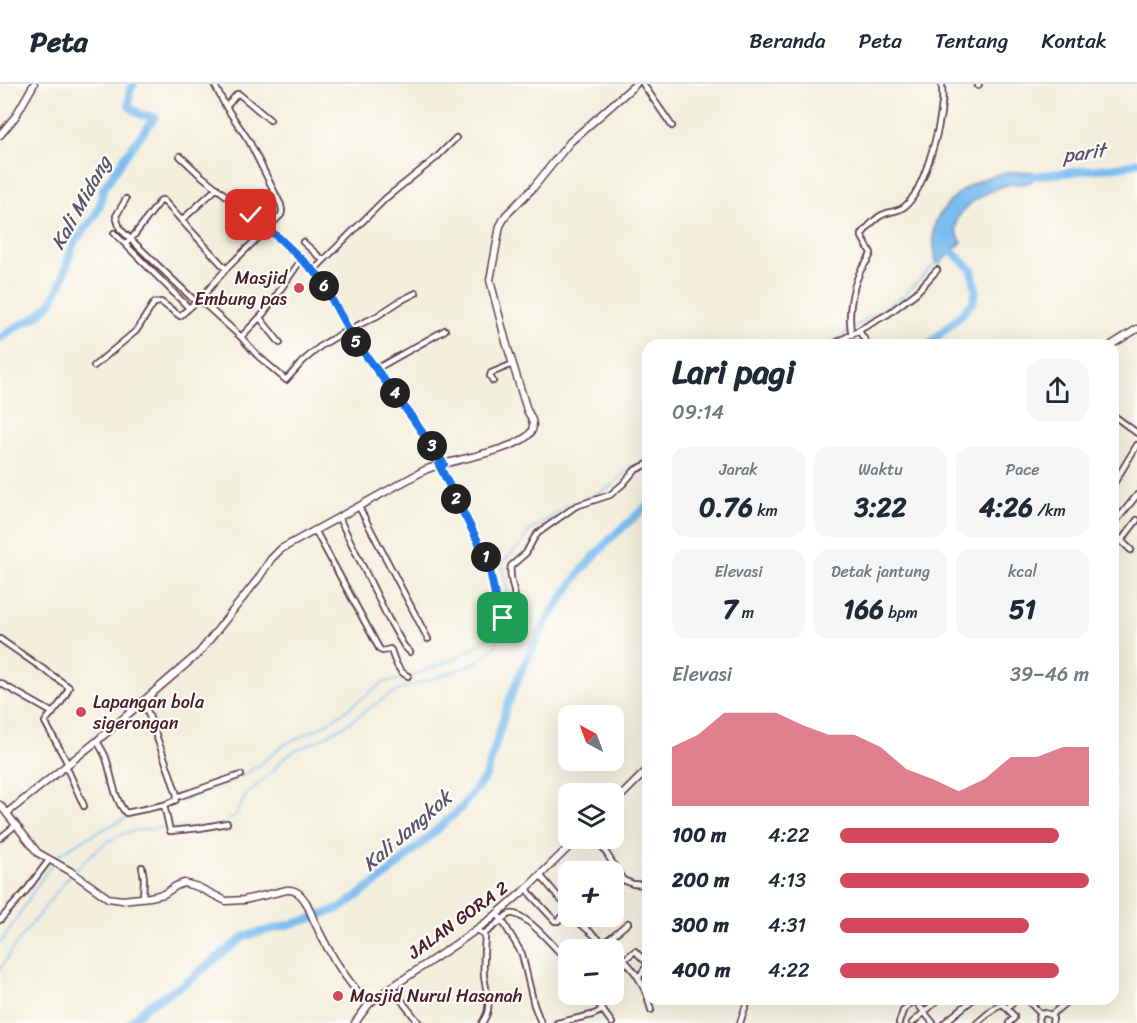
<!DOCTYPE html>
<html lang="id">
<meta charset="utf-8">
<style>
:root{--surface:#fff;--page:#f6f6f7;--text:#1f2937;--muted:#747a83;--line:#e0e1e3;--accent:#d1495b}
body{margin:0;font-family:Sriracha,sans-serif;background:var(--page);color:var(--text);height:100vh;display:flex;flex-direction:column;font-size:22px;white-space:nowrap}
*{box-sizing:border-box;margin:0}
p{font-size:20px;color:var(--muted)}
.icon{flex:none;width:33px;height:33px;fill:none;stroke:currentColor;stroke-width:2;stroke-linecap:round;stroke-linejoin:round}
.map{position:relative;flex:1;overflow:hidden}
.sheet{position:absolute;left:642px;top:255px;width:477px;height:666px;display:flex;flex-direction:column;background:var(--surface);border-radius:18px;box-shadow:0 6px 24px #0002}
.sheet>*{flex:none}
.needle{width:39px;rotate:319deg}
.tools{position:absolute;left:558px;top:621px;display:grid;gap:12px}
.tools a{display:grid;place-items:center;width:66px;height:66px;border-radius:12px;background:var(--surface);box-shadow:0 6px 24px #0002;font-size:30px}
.pin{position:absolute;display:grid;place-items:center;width:51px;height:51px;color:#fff;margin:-26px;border-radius:12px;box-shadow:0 3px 9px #0006}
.km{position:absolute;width:30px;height:30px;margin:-15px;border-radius:50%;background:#222;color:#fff;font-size:16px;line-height:30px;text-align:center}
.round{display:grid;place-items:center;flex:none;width:63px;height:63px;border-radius:18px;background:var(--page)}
.overview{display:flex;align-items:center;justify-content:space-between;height:102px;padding:0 30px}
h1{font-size:33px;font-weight:700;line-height:45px}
.figures{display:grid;grid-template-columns:repeat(3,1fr);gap:9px;height:102px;padding:6px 30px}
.figures div{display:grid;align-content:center;border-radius:15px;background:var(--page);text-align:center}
.figures b{font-size:26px;font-weight:700}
.figures small{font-size:16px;font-weight:400}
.figures p{font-size:16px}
.chart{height:168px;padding:12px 30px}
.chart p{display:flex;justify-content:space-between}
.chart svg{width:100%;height:108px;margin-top:6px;fill:var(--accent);opacity:.7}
ul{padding:0 30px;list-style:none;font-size:20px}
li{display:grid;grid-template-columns:96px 72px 1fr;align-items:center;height:45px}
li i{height:15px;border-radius:8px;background:var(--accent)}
header{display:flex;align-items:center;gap:36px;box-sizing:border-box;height:84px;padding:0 30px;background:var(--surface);border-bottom:2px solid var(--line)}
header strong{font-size:28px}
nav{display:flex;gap:33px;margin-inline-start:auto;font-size:21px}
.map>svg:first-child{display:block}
.water{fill:#7bbdf0;stroke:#626e8e;stroke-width:1.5}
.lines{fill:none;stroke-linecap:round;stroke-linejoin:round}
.stream{stroke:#7bbdf0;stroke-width:1.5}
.river{stroke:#7bbdf0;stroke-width:8}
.street-casing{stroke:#633e46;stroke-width:8}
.secondary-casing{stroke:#633e46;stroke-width:9}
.street{stroke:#fff;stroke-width:4.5}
.secondary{stroke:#fff;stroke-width:6}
.route-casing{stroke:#fff;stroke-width:12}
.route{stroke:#1a73e8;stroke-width:8}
.poi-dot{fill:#d1495b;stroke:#fdfcf7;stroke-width:2}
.labels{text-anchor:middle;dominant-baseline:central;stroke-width:4.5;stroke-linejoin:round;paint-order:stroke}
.poi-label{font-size:18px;fill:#4a1f2b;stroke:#fdfcf7;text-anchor:start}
.street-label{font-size:18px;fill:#4a1f2b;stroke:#fdfcf7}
.water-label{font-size:20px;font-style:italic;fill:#5b5670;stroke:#fdfcf7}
</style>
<header>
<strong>Peta</strong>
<nav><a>Beranda</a><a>Peta</a><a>Tentang</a><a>Kontak</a></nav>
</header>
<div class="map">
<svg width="1137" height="939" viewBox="0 0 1137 939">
<rect width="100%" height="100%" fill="#fdfcf7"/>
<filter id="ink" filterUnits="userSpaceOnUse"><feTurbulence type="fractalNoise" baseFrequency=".0167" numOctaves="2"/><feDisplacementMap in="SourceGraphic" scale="12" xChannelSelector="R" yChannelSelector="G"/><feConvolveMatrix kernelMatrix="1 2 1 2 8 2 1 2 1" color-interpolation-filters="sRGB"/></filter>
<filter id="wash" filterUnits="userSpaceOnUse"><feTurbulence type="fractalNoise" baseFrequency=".008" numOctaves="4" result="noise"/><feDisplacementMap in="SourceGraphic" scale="24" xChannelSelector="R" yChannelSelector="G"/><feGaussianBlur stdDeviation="1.35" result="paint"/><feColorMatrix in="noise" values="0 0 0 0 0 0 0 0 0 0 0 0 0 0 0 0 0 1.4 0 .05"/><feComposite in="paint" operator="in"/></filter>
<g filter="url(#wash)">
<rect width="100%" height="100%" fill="#f3efdc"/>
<!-- water -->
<path class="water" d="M1009 88H1033L1035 92 1032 97C1028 99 1023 100 1019 100 1012 100 1016 99 1010 100 988 106 939 130 962 158L939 180 936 178C935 167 932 155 934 145 935 136 940 130 945 124 960 103 984 92 1009 88Z"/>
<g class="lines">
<!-- stream -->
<path class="stream" d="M853 244 903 212 937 178
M828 261 849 247
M506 534 507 532 508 511 502 478 520 462 528 448 553 432 565 422 593 412 613 401 628 384 648 376
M242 692 259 681 283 661 321 643 341 630 384 598 404 595 454 575 475 563 493 549 503 538
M167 722 235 696
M226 737C239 733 239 723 245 713 252 703 264 696 272 688 276 684 278 680 281 677 293 665 303 664 317 657 327 652 336 646 345 641 363 630 380 615 399 606 420 595 509 581 497 546
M55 776 61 769 86 754 136 729
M75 786C90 771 109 753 130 748 150 743 172 744 192 743
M0 859C19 834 33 805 52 780
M0 885 16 860 70 791"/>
<!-- river -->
<path class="river" d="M1035 92 1126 82 1137 78
M0 254 18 242 36 233 51 219 62 197 74 158 94 134 100 121 103 105 126 71 155 33 141 31 129 22 130 6 134 0
M928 261 962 230 973 218 976 206 972 186 952 168
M130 939 147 922 184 900 245 852 307 836 341 824 384 793 461 724 486 692 507 622 523 583 548 535 581 487 611 454 648 421"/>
</g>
</g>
<g filter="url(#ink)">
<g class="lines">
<defs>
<path id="street" d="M643 0 672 42
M978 2 979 0
M226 23 237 10H239L270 36
M180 72 199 90 275 151 314 186 333 216 353 254 411 332 444 380
M126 115 116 132 120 145 196 218
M182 136 217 104
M114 149 189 224
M303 158 323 176
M125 160 132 154 161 116H163L226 185 281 131 282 127 281 121 249 57 226 23 214 0
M314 186 386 114 436 74 456 54
M199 215 241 253 264 229 301 176
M260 234 280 259
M859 247 868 261
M852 251C847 233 852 206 859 190 862 182 869 177 871 169L862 153V150C867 144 875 134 882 131 890 127 897 128 904 123 924 108 940 44 942 19 943 13 942 6 942 0
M241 253 257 271 286 296 303 277 322 261 346 247 377 232 400 217 416 209
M832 261 888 230 916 209 937 186
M94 282 136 247 154 219 161 218 180 232 203 212 226 185
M376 285 445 246
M493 297 490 292 491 289 513 280
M1113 331 1137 349
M439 381 488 477 498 526 503 534 510 542
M1113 401 1137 361
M359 423 428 555
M339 434 388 534 404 562 410 568
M1113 441 1137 411
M315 446 380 566 383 567 390 565 391 566C394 575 398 588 408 592
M1113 449 1131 466
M1121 457 1137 436
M499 551C514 542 517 524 514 507 512 498 509 491 511 482L526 469 534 454 538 449 576 422 610 411 623 400 635 386 648 380
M0 555 69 603C66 611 61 619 55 626 51 630 48 633 45 638L68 680
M0 599 53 629
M97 657C100 663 104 668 106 674 112 691 114 716 126 729L164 721 176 716 177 711 170 690 147 626 142 618
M66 682 84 722
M177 713 241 691
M164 721 170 747 200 744 227 739
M0 754 16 741
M597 754 623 796 633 800 648 801
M142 783 144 794 143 813
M540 791 561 816
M527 804 531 811 555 837H558L565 830H568
M571 832 612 866
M0 836 25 808 49 776
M477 845 485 852C484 865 483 879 484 892 486 910 494 922 482 939
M484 850 502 836 497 830
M604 859 628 839
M614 867C631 881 640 893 648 914
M625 875 635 867 648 880
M639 893 648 880
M393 902 404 920 419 939
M591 910 612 939
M648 915 651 926
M1026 915 1041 930
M1008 924 1016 915
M1051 931 1070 915
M541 939 534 921 522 870 502 836C504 834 507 831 510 830 524 826 559 868 568 878
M557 939 592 931 603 926
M740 939 748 915
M899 939 903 927 913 917 916 918 933 939
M912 939 939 915
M944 939 971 917 968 915
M977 939 997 922 1003 920 1014 932V934L1009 939
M1039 939C1037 934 1040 930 1045 929L1051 931 1053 935 1052 939"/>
<path id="secondary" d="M0 51 15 33 34 0
M1111 261 1137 245
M614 719 648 685
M0 721 38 769 70 787 108 814 122 816 150 813 164 810 176 802 184 799 198 803 226 817 244 816 287 806C297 805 302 812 307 820 321 855 342 893 369 920
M7 729 97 657 199 569 258 495 271 475 281 465 425 386C447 376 519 367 531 348 536 340 530 332 527 326L506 258 490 196 500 142 506 131 533 104 570 58 636 0
M355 939 369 920 377 913 456 860 491 835 527 804 578 754"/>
</defs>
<!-- street casing -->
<use href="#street" class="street-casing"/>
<!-- secondary casing -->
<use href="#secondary" class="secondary-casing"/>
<!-- street -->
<use href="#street" class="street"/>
<!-- secondary -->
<use href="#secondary" class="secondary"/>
</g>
</g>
<g class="lines" filter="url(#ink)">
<defs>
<path id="route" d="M251 131 278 153 319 192 353 254 411 332 444 380 439 381 441 385 488 477 498 526 503 534"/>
</defs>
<!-- route casing -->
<use href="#route" class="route-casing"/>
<!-- route -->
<use href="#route" class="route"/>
</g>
<!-- markers -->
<g class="poi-dot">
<circle cx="299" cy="204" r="6"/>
<circle cx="81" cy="628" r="6"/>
<circle cx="338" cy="912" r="6"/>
</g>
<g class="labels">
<!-- poi labels -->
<g class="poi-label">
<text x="287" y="194" text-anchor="end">Masjid<tspan x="287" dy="21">Embung pas</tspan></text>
<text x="93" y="618">Lapangan bola<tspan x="93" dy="21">sigerongan</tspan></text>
<text x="350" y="912">Masjid Nurul Hasanah</text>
</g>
<!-- street labels -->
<g class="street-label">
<text transform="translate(458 836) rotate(-36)">JALAN GORA 2</text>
</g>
<!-- water labels -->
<g class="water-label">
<text transform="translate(1084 69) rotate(-8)">parit</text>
<text transform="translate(81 119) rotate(-61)">Kali Midang</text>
<text transform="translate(407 747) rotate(-41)">Kali Jangkok</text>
</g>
</g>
</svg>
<div class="tools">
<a><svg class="needle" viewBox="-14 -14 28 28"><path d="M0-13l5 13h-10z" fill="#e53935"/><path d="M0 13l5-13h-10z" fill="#747a83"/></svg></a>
<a><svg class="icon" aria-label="layers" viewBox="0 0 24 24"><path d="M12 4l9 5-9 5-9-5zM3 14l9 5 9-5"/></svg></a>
<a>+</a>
<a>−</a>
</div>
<div class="pin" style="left:503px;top:534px;background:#1e9e55"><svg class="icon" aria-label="arrive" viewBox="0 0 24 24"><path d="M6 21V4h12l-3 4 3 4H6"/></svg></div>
<div class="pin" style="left:251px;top:131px;background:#d93025"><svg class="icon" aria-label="check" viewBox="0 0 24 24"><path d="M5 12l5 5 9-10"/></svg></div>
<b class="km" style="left:486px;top:473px">1</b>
<b class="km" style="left:456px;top:415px">2</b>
<b class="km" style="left:432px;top:362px">3</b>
<b class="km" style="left:395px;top:309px">4</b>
<b class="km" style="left:356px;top:258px">5</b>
<b class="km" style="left:324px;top:202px">6</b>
<section class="sheet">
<div class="overview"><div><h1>Lari pagi</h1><p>09:14</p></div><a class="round"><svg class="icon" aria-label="share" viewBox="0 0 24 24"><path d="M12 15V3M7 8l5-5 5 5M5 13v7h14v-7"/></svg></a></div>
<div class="figures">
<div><p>Jarak</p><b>0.76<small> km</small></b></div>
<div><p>Waktu</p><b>3:22</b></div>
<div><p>Pace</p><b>4:26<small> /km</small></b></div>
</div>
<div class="figures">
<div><p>Elevasi</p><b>7<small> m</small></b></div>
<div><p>Detak jantung</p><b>166<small> bpm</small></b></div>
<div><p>kcal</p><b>51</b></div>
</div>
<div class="chart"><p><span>Elevasi</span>39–46 m</p>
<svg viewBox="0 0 160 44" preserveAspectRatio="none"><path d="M0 44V20L10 15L20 6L30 6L40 6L50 11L60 15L70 15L80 20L90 29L100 33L110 38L120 33L130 24L140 24L150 20L160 20V44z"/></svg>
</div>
<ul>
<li><b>100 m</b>4:22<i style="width:88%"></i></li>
<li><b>200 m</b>4:13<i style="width:100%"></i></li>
<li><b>300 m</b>4:31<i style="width:76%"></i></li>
<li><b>400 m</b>4:22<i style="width:88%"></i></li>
</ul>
</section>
</div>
